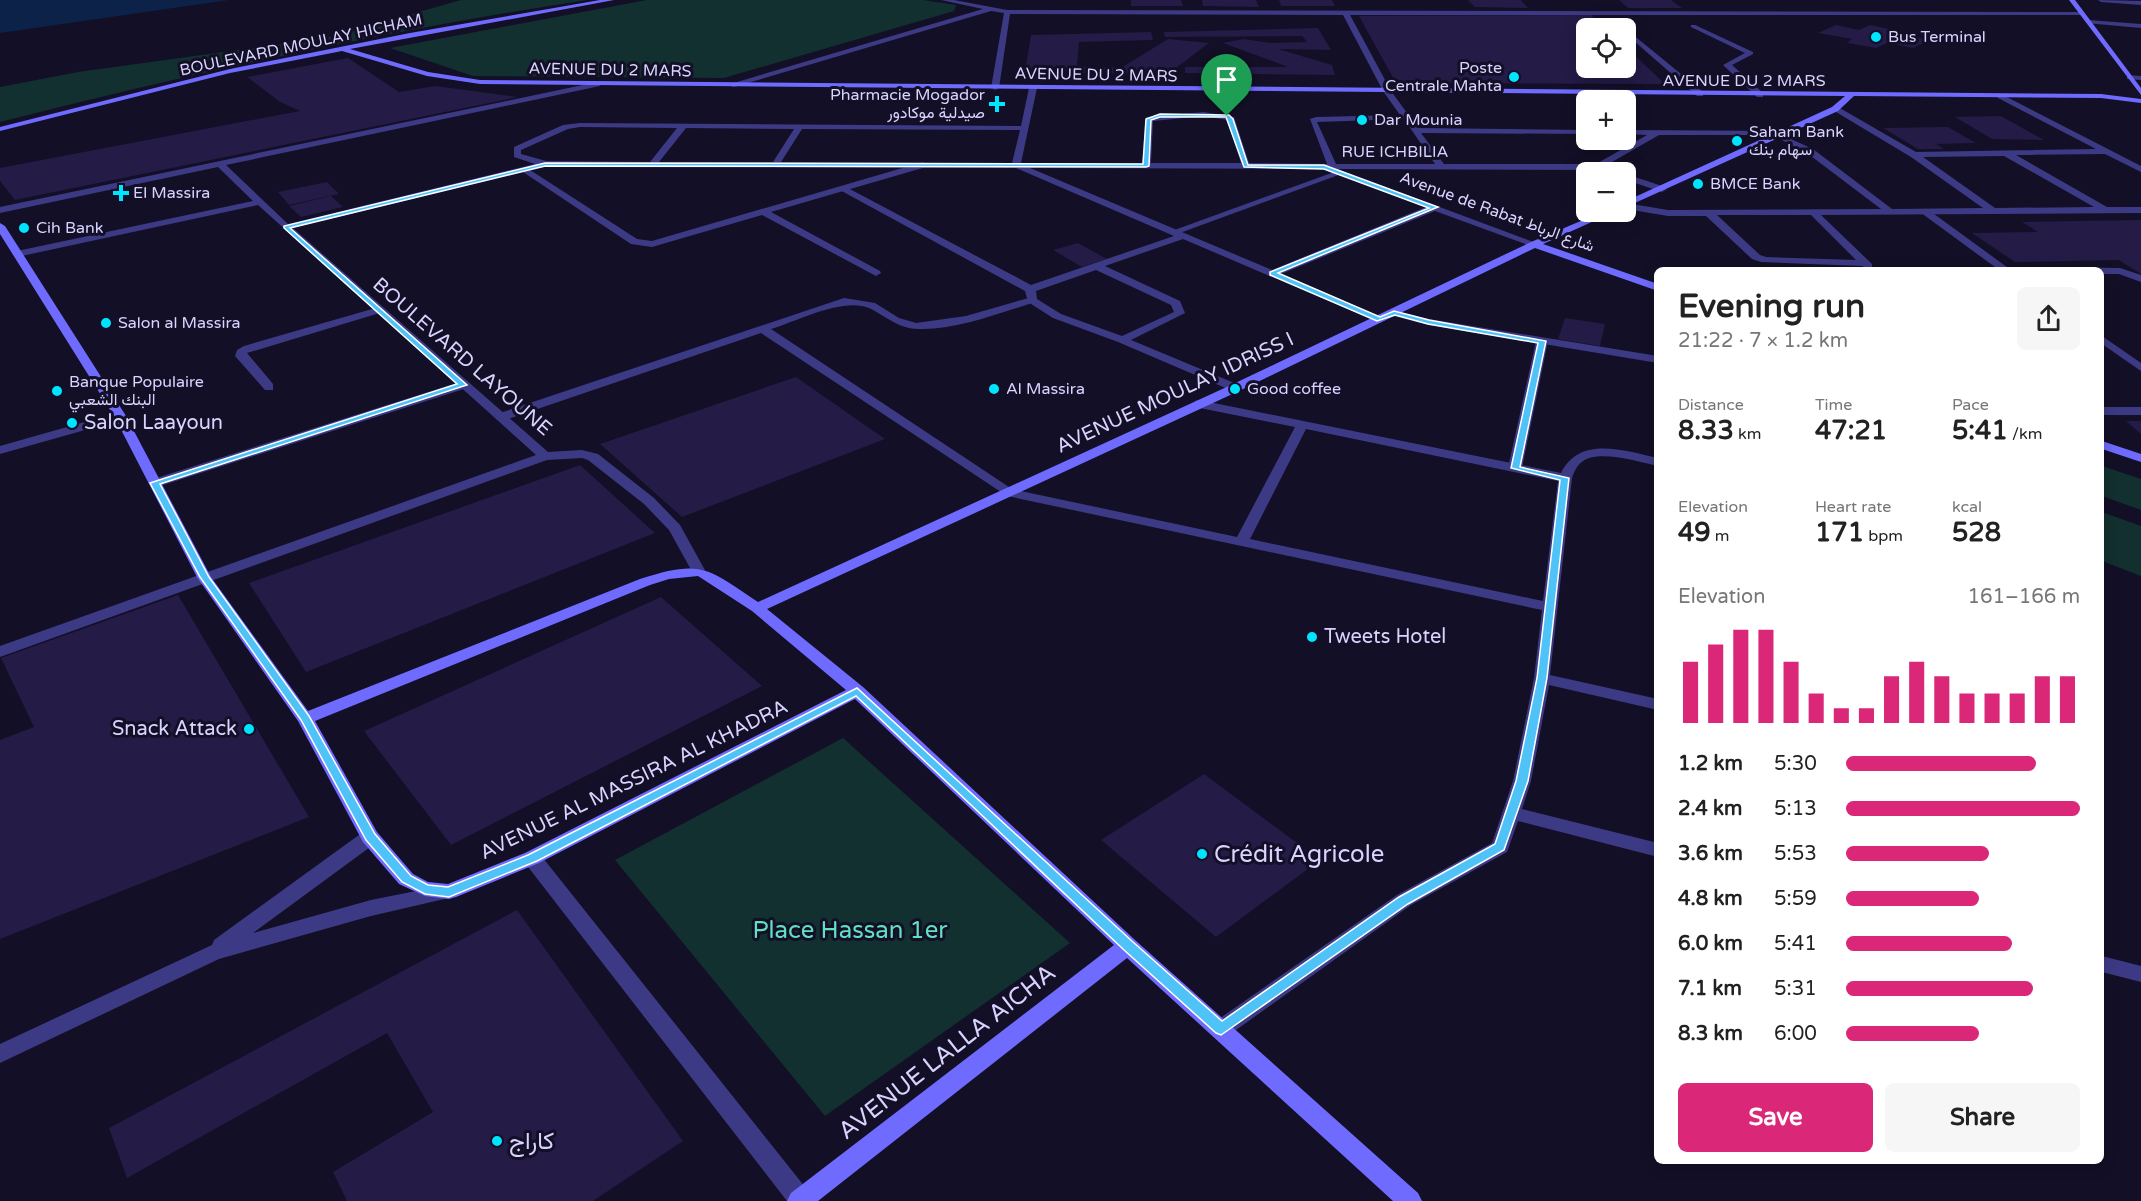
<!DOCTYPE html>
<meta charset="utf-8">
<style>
:root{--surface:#fff;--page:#f6f6f6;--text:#222;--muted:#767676;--accent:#db2777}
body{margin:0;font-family:"Varela Round",Vazirmatn,sans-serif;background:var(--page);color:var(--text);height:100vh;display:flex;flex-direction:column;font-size:22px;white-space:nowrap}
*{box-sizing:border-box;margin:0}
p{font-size:20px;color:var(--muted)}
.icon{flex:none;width:33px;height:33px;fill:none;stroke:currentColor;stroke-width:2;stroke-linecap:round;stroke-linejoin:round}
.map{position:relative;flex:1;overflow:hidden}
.drawer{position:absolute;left:1654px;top:267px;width:450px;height:897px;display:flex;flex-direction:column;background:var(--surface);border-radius:9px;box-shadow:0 3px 15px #0003}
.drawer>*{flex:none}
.controls{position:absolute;left:1576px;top:18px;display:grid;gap:12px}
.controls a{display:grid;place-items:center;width:60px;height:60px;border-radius:9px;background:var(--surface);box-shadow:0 3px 15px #0003;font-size:30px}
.pin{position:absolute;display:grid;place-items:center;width:51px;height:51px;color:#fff;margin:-62px -26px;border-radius:50% 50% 50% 0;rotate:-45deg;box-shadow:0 0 6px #0007}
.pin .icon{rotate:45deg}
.round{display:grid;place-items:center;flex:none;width:63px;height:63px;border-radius:9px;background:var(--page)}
.head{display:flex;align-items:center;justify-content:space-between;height:102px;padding:0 24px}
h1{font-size:33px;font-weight:700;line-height:45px}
.metrics{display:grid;grid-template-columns:repeat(3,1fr);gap:9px;height:102px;padding:6px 24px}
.metrics div{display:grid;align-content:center}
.metrics b{font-size:26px;font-weight:700}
.metrics small{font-size:16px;font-weight:400}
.metrics p{font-size:16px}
.chart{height:168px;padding:12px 24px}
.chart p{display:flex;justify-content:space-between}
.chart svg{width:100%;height:108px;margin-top:6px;stroke:var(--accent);stroke-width:6}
.action{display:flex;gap:12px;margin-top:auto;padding:12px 24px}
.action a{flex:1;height:69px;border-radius:9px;background:var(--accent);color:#fff;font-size:24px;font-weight:700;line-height:69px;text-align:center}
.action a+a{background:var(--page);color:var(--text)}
ul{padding:0 24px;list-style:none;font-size:20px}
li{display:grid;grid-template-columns:96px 72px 1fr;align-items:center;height:45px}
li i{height:15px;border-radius:8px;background:var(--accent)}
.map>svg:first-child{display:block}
.green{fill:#12302f}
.water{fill:#0c2248}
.building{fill:#241b47}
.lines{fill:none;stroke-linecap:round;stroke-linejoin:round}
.lane{fill:#3d3a85;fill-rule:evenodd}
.street{fill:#3d3a85;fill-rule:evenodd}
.secondary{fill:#6f6bff;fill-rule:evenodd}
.route{fill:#4fc3f7;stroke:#fff;stroke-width:1.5;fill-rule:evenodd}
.poi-dot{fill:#00e5ff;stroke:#130f26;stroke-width:2}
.labels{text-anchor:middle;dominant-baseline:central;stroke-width:6;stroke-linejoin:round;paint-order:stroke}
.far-poi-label{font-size:16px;fill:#d9d4ff;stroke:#130f26;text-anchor:start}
.far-street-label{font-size:16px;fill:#d9d4ff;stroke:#130f26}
.street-label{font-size:20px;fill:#d9d4ff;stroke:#130f26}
.poi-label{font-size:20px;fill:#d9d4ff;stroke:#130f26;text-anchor:start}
.near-poi-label{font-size:24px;fill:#d9d4ff;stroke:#130f26;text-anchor:start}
.near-park-label{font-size:24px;fill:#5fe0c0;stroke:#130f26}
.near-street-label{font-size:24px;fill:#d9d4ff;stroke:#130f26}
</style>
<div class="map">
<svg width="2141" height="1201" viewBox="0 0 2141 1201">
<rect width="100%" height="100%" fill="#130f26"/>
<!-- green -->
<path class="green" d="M461 0H587C389 30 194 73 0 122V87L78 72 303 41 309 43Z
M647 0H923L956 5 954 11 724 78 473 76 390 48Z
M2102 466 2141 479V510L2102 496Z
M2102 512 2141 526V576L2102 561Z
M843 738 1070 943 825 1116 615 860Z"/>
<!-- water -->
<path class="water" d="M0 0H229L0 33Z"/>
<!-- building -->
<path class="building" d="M1131 0H1181L1183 6H1131Z
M1202 0H1256L1259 7 1203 6Z
M1279 0H1332L1335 6H1281Z
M1468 0H1521L1528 8 1475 7Z
M1619 0H1671L1682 8H1628Z
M1591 15 1606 28H1587V68H1626V47L1665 84 1396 83 1359 16Z
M1836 25 1859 30 1870 25 1904 32 1898 34 1930 40 1913 48 1887 43 1876 48 1847 43 1852 39 1818 33Z
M1318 28 1331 50 1278 49 1332 65 1335 75 1185 73V67H1288L1223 43 1243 39 1271 43 1307 42 1302 36 1165 37 1164 32Z
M1151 32 1153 40 1079 42 1077 66 1121 68 1168 39 1209 43 1168 74 1025 72 1031 35Z
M348 58 399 92 435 86 518 97 15 200 0 181V168L300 111 280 102 247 77Z
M2001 116 2044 140 1992 139 1955 117Z
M1948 127 1976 143 1936 144 1944 149H1918L1883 128Z
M327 182 339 194 289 205 278 192Z
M331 196 343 207 301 217 289 206Z
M2141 220V274L2119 260 2015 262 1972 233 2038 232 2022 222Z
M1078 243 1107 259 1082 267 1053 250Z
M1565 318 1605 324 1600 346 1558 339Z
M796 377 885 439 682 517 600 444Z
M2126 421H2141V434Z
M580 465 655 533 306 672 249 583Z
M178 595 309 817 0 939V740L34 727 1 658Z
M661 597 762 686 451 845 364 731Z
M1204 774 1320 860 1216 937 1101 840Z
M517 910 683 1141 593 1201H347L333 1172 433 1112 387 1033 127 1178 109 1128Z"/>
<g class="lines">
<!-- lane -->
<path class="lane" d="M2098 0 2141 1V5L2101 2Z
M1691 25H1695L1753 52V54L1732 65 1763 93V97H1757L1723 65 1745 53 1691 27Z
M923 162 927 165 926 167 771 212 880 271 881 273 876 276 762 215 652 247 631 244 520 170 527 168 637 239 652 241Z
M1337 171 1344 173 1177 234 1169 232Z
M1927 210 1930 211 2011 270H1999L1924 215 1922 213Z
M2045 267 2120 268 2141 275V282L2119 274H2102V270H2040Z
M1032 297 1037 300 1036 302C998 313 958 330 919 329 898 329 886 316 869 308 843 297 797 321 771 329L1012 489 1014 492 1007 496 761 333 505 420H497L495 417 497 414 844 298 875 303 899 318 916 323 966 316Z
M379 307 384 310 383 312 247 353 273 384V390H265L235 356 237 350 244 346Z
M2102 336 2141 363V371L2102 344Z
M1542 338 1548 341 1522 468 1515 472 1508 468 1536 341Z
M463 381 469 385 467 388 160 486 155 487 148 483 150 480Z"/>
<!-- street -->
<path class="street" d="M941 0H954L1007 10 2083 12 2085 15H1350L1391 91 1418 128 1587 130V134L1421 133 1444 164H1596L1647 135 1626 134V130L1783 131 1787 133 1782 135 1813 149 1892 209 1983 208 1911 157 1831 109 1838 107 1916 152 2096 149 1998 98V94H2001L2141 166V172L2105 154 2016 155 2107 207H2141V213L1821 215 1872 264V268L1868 269 1862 266 1761 262 1752 259 1706 216H1668L1626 209V203L1668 210 1881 209 1807 153 1772 135H1659L1598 170 1338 169 1539 244 1531 246 1435 211 1281 274 1384 318 1385 320 1380 323 1183 239 1105 266 1180 301 1185 313 1131 340 1239 385V391L1235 392 1118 342 1053 318 1028 302 1025 291 838 189 846 187 1031 285 1174 236 1016 168 545 167 293 228 548 452 582 450 598 454 654 498 680 525 706 572 704 575H694L669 530 644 504 588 460 582 458 547 460 0 657V646L536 455 258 205 17 257 12 254 17 251 253 201 218 167 0 213V207L597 82 601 84 600 86 226 165 288 224 535 164 514 157V147L563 125 580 123 1021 126 1029 88 1033 86 1037 88 1021 163H1142L1146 117 1204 112 1234 117 1249 163 1327 164 1310 119 1316 117 1400 115 1383 91 1343 15 1010 14 999 88 995 90 991 88 1004 13 991 11 734 87 727 85 983 9ZM1204 116 1227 120 1241 163H1151L1153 121ZM1404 119 1435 164H1336L1317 122ZM580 127 677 128 650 162 546 161 521 154V150L568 129ZM686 128 794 129 773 162H659ZM802 129 1020 130 1012 163 781 162ZM2004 156 2094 207 1995 208 1923 157ZM1030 168 1330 169 1333 173 1426 207 1272 270ZM1717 215H1811L1856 260 1766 257 1760 255ZM1096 270 1171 305 1174 312 1122 336 1061 314 1037 299 1036 291Z
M2088 20 2141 24V28L2086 23Z
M1626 29 1703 92V96H1697L1626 34Z
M2127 75 2141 76V80L2127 79Z
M1626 174 1665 187 1667 189 1662 192 1626 180Z
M1394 310 1429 319 1658 356V363L1428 325 1390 315V311Z
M1199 400 1561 473C1580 435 1624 451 1658 458V466C1639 462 1597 449 1582 462 1577 465 1574 472 1572 478L1550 675 1658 699V710L1549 685 1531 781 1522 809 1658 843V857L1518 821 1507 852 1411 905 1229 1035 1221 1038 1213 1035 1210 1029 1213 1023 1397 895 1492 843 1513 781 1534 678 1542 610 1007 496 1000 492 1007 488 1237 537 1295 427 1195 407V401ZM1306 429 1558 481 1543 601 1250 539Z
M2102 407H2141V415H2102Z
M120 412 124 413 126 416 124 419 0 454V446Z
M370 830 377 832 379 837 377 842 253 933 371 900 446 885 453 887 456 892 453 897 371 916 219 959 0 1063V1044L212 945 214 940 363 832Z
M532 851 539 853 809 1192 812 1201H787L525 863 523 858 525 853Z
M2102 956 2141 966V982L2102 972Z"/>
<!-- secondary -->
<path class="secondary" d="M600 0H614L350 49 428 72 480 80 2101 94 2141 99V103L2101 98 1854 96 1838 111 1626 207V201L1832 107 1845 96 480 84 427 76 342 51 230 73 0 131V127L230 69 410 33Z
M2069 0H2075L2141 88V95Z
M1602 212H1614L1543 244 1658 284V291L1535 248 1239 391 767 609 863 687 1135 940 1418 1193 1422 1201H1393L1127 958 818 1201H787L791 1193 1114 945 855 699 539 863 456 897 449 899 425 896 399 884 363 842 298 721 197 577 114 416 0 234V223L5 226 126 416 211 577 308 711 640 579C702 559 707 568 758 602L1231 385 1531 242ZM698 576 752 611 846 690 525 853 448 884 428 882 413 874 377 832 315 721 650 585 669 579Z
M2102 441 2141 454V462L2102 449Z"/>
</g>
<!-- route -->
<path class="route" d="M1160 114 1229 115 1233 119 1248 165H1324L1438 207 1278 273 1380 317 1394 311 1429 320 1546 341 1520 467 1569 478 1547 678 1528 781 1504 850 1408 904 1221 1035 1216 1033 1124 950 856 696 537 861 449 897 425 894 402 882 366 840 301 720 200 577 150 483 457 384 284 228V226L545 163 1143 164 1146 119ZM1160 117H1226L1244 167 1324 169 1429 208 1270 272V275L1377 321 1395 315 1428 324 1538 343 1511 468 1560 480 1537 678 1516 781 1495 844 1399 897 1222 1021 1133 942 857 688 528 855 448 887 428 885 411 876 375 834 309 716 209 577 160 484 467 385 290 228 545 166 1146 167 1149 166 1151 120Z"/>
<!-- markers -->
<g class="poi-dot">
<circle cx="1876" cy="37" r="6"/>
<circle cx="1514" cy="77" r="6"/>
<path d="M994 95h6v6h6v6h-6v6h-6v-6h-6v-6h6z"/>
<circle cx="1362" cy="120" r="6"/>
<circle cx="1737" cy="141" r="6"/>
<circle cx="1698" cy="184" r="6"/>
<path d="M118 184h6v6h6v6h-6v6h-6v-6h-6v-6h6z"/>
<circle cx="24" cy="228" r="6"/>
<circle cx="106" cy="323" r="6"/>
<circle cx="994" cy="389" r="6"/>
<circle cx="1235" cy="389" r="6"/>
<circle cx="57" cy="391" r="6"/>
<circle cx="72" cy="423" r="6"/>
<circle cx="1312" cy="637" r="6"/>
<circle cx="249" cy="729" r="6"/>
<circle cx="1202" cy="854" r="6"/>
<circle cx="497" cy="1141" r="6"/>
</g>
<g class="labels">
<!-- far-poi labels -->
<g class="far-poi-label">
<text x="1888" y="37">Bus Terminal</text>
<text x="1502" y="68" text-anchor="end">Poste<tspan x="1502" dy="18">Centrale Mahta</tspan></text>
<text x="985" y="95" text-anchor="end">Pharmacie Mogador<tspan x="985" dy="18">صيدلية موكادور</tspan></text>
<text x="1374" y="120">Dar Mounia</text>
<text x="1749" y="132">Saham Bank<tspan x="1749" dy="18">سهام بنك</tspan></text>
<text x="1710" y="184">BMCE Bank</text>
<text x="133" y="193">El Massira</text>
<text x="36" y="228">Cih Bank</text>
<text x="118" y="323">Salon al Massira</text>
<text x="69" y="382">Banque Populaire<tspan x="69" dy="18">البنك الشعبي</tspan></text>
<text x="1006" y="389">Al Massira</text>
<text x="1247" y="389">Good coffee</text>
</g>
<!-- far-street labels -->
<g class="far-street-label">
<text transform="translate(301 45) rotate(-12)">BOULEVARD MOULAY HICHAM</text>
<text transform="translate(610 70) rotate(1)">AVENUE DU 2 MARS</text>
<text transform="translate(1096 75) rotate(1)">AVENUE DU 2 MARS</text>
<text x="1744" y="81">AVENUE DU 2 MARS</text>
<text x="1395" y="152">RUE ICHBILIA</text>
<text transform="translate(1497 212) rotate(20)">Avenue de Rabat شارع الرباط</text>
</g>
<!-- street labels -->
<g class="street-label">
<text transform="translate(462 357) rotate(41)">BOULEVARD LAYOUNE</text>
<text transform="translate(1175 393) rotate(-25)">AVENUE MOULAY IDRISS I</text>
<text transform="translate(634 780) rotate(-26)">AVENUE AL MASSIRA AL KHADRA</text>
</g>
<!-- poi labels -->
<g class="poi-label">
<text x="84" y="423">Salon Laayoun</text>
<text x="1324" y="637">Tweets Hotel</text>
<text x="237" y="729" text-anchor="end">Snack Attack</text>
</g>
<!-- near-poi labels -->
<g class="near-poi-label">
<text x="1214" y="854">Crédit Agricole</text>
<text x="509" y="1141">كاراج</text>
</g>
<!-- near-park labels -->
<g class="near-park-label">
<text x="850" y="930">Place Hassan 1er</text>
</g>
<!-- near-street labels -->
<g class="near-street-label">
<text transform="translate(947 1052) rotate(-38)">AVENUE LALLA AICHA</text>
</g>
</g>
</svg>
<div class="controls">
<a><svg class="icon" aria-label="locate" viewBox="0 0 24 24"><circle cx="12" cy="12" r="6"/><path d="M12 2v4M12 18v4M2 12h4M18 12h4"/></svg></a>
<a>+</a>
<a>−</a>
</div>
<div class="pin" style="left:1227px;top:116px;background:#1e9e55"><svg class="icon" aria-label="arrive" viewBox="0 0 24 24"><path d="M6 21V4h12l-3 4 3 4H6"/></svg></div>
<section class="drawer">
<div class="head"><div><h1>Evening run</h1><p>21:22 · 7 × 1.2 km</p></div><a class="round"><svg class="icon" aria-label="share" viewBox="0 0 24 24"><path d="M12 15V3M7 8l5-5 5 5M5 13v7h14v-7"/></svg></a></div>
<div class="metrics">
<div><p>Distance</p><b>8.33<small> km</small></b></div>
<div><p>Time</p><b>47:21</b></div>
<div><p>Pace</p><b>5:41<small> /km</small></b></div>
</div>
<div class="metrics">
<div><p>Elevation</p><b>49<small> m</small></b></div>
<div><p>Heart rate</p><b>171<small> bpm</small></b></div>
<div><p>kcal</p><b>528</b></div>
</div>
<div class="chart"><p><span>Elevation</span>161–166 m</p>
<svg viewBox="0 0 160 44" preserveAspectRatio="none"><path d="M5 44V19M15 44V12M25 44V6M35 44V6M45 44V19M55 44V32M65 44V38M75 44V38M85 44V25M95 44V19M105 44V25M115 44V32M125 44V32M135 44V32M145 44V25M155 44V25"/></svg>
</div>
<ul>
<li><b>1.2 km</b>5:30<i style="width:81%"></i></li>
<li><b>2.4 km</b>5:13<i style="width:100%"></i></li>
<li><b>3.6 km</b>5:53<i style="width:61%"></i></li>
<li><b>4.8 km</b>5:59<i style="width:57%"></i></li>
<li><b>6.0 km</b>5:41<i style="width:71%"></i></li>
<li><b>7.1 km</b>5:31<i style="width:80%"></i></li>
<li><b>8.3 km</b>6:00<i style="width:57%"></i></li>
</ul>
<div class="action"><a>Save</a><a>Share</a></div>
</section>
</div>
